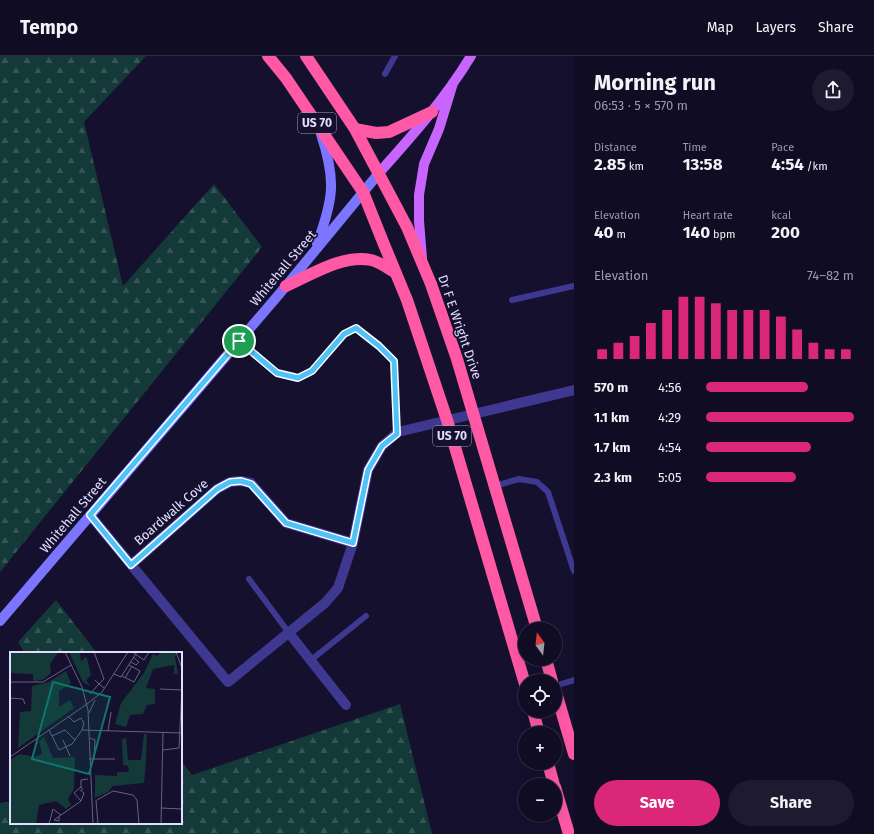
<!DOCTYPE html>
<meta charset="utf-8">
<style>
:root{--surface:#100c23;--page:#1e1a30;--text:#f1f3f6;--muted:#9c9ba6;--line:#302c41;--accent:#db2777}
body{margin:0;font-family:"Fira Sans",sans-serif;background:var(--page);color:var(--text);height:100vh;display:flex;flex-direction:column;font-size:15px;white-space:nowrap}
*{box-sizing:border-box;margin:0}
p{font-size:13px;color:var(--muted)}
.icon{flex:none;width:22px;height:22px;fill:none;stroke:currentColor;stroke-width:2;stroke-linecap:round;stroke-linejoin:round}
.map{position:relative;flex:1;overflow:hidden}
.details{display:flex;flex-direction:column;background:var(--surface);width:300px}
.details>*{flex:none}
.needle{width:26px;rotate:345deg}
.tools{position:absolute;left:518px;top:566px;display:grid;gap:8px}
.tools a{display:grid;place-items:center;width:44px;height:44px;border-radius:50%;background:var(--surface);box-shadow:0 4px 16px #0002,0 0 0 1px var(--line);font-size:20px}
.pin{position:absolute;display:grid;place-items:center;width:34px;height:34px;color:#fff;margin:-17px;border:2px solid #fff;border-radius:50%;box-shadow:0 1px 4px #0007}
.round{display:grid;place-items:center;flex:none;width:42px;height:42px;border-radius:21px;background:var(--page)}
.summary{display:flex;align-items:center;justify-content:space-between;height:68px;padding:0 20px}
h1{font-size:22px;font-weight:700;line-height:30px}
.figures{display:grid;grid-template-columns:repeat(3,1fr);gap:6px;height:68px;padding:4px 20px}
.figures div{display:grid;align-content:center}
.figures b{font-size:17px;font-weight:700}
.figures small{font-size:11px;font-weight:400}
.figures p{font-size:11px}
.chart{height:112px;padding:8px 20px}
.chart p{display:flex;justify-content:space-between}
.chart svg{width:100%;height:72px;margin-top:4px;stroke:var(--accent);stroke-width:6}
.button{display:flex;gap:8px;margin-top:auto;padding:8px 20px}
.button a{flex:1;height:46px;border-radius:24px;background:var(--accent);color:#fff;font-size:16px;font-weight:700;line-height:46px;text-align:center}
.button a+a{background:var(--page);color:var(--text)}
ul{padding:0 20px;list-style:none;font-size:13px}
li{display:grid;grid-template-columns:64px 48px 1fr;align-items:center;height:30px}
li i{height:10px;border-radius:5px;background:var(--accent)}
header{display:flex;align-items:center;gap:24px;box-sizing:border-box;height:56px;padding:0 20px;background:var(--surface);border-bottom:1px solid var(--line)}
header strong{font-size:19px}
nav{display:flex;gap:22px;margin-inline-start:auto;font-size:14px}
main{display:flex;flex:1;min-height:0}
.map>svg:first-child{display:block}
.forest{fill:url(#forest-firs)}
.lines{fill:none;stroke-linecap:round;stroke-linejoin:round}
.lane{stroke:#3e3891;stroke-width:6}
.street{stroke:#3e3891;stroke-width:10}
.secondary{stroke:#7b75ff;stroke-width:10}
.primary{stroke:#c965ff;stroke-width:10}
.highway{stroke:#ff59a5;stroke-width:12}
.route-casing{stroke:#fff;stroke-width:8}
.route{stroke:#4fc3f7;stroke-width:5}
.labels{text-anchor:middle;dominant-baseline:central;stroke-width:3.5;stroke-linejoin:round;paint-order:stroke}
.shield{fill:#16102f;stroke:#a5a0c1;stroke-width:1}
.shield-label{font-size:12px;font-weight:bold;fill:#e2deff}
.street-label{font-size:13px;fill:#e2deff;stroke:#16102f}
.inset-road{fill:none;stroke:#686282;stroke-width:1}
.view{fill:#0f766e;fill-opacity:0.15;stroke:#0f766e;stroke-width:2}
.inset-edge{fill:none;stroke:#e2deff;stroke-width:2}
</style>
<header>
<strong>Tempo</strong>
<nav><a>Map</a><a>Layers</a><a>Share</a></nav>
</header>
<main>
<div class="map">
<svg width="574" height="778" viewBox="0 0 574 778">
<defs>
<pattern id="forest-firs" width="22" height="20" patternUnits="userSpaceOnUse"><rect width="22" height="20" fill="#133939"/><path d="M5 1l3.5 6h-7zM16 11l3.5 6h-7z" fill="#355557"/></pattern>
</defs>
<rect width="100%" height="100%" fill="#16102f"/>
<!-- forest -->
<path class="forest" d="M0 0H146L84 66 123 230 214 128 262 191 0 516Z
M56 544 97 597H25L18 586Z
M400 648 432 778H0V747L11 746V767H181V705L192 719Z"/>
<g class="lines">
<!-- lane -->
<path class="lane" d="M385 18 395 0
M512 244 574 230
M239 285 277 317 299 322 312 315 344 277 356 272 379 290 394 305 397 378
M495 430 519 423 537 426 548 436 574 515
M249 523 289 577
M311 604 366 560
M555 630 574 624"/>
<!-- street -->
<path class="street" d="M90 459 228 626 325 547 338 532 353 487 368 414 382 390 398 376 574 334
M131 509 217 433 230 426 241 425 251 427 286 467 353 487
M289 577 346 649"/>
<!-- secondary -->
<path class="secondary" d="M317 188C334 142 336 124 321 78
M0 565 281 236 379 117"/>
<!-- primary -->
<path class="primary" d="M379 117C412 80 445 43 471 0
M422 202 419 165V139L424 108 439 73 453 27"/>
<!-- highway -->
<path class="highway" d="M268 0 286 22 363 136 383 186 407 244 447 364 525 628
M306 0 355 73 407 171 431 228 457 303 537 573
M355 73 376 77 389 76 432 56
M286 230C311 219 343 198 371 204 380 206 389 213 396 217
M546 603 552 625
M555 633 574 698
M533 655 539 677
M548 707 554 729
M555 731 569 778"/>
</g>
<g class="lines">
<defs>
<path id="route" d="M356 272 379 290 394 305 397 378 382 390 368 414 353 487 286 467 251 428 241 425 230 426 217 433 131 509 90 459 239 285 277 317 298 322 312 315 344 278Z"/>
</defs>
<!-- route casing -->
<use href="#route" class="route-casing"/>
<!-- route -->
<use href="#route" class="route"/>
</g>
<g class="labels">
<!-- shield labels -->
<g class="shield">
<rect x="298" y="57" width="38" height="20" rx="3"/>
<rect x="433" y="370" width="38" height="20" rx="3"/>
</g>
<g class="shield-label">
<text x="317" y="67">US 70</text>
<text x="452" y="380">US 70</text>
</g>
<!-- street labels -->
<g class="street-label">
<text transform="translate(283 212) rotate(-50)">Whitehall Street</text>
<text transform="translate(460 271) rotate(71)">Dr F E Wright Drive</text>
<text transform="translate(171 456) rotate(-41)">Boardwalk Cove</text>
<text transform="translate(73 459) rotate(-50)">Whitehall Street</text>
</g>
</g>
<!-- overview -->
<g transform="translate(10 596)">
<rect width="172" height="172" fill="#16102f"/>
<path d="M59 0H70L71 10 75 5 77 6 81 23 76 28 80 34 73 30ZM134 82H137L136 108H131Z" fill="#133939"/>
<path d="M0 0H47V2L40 12 41 21 34 27 26 29 23 28V22L0 21ZM151 0H168L165 4 168 22H164V13L143 17 136 36 145 37V52L137 53 133 62 120 63 116 75 105 72 111 51 134 21 143 2 147 4ZM56 19 61 31 49 39V55L60 48 64 56 8 96 10 60 21 59 22 34 39 30ZM34 85 43 106 65 105 64 137 58 147 61 153 56 157 46 149 29 153 26 172H0V108L10 102 25 105 32 102 29 89ZM116 86 118 108H136L134 131 103 134 98 140 85 146V123L107 124V120H119L118 114 113 113 112 87Z" fill="#133939"/>
<path class="inset-road" d="M55 0 72 35 78 58 83 172M84 0 94 27 89 32 94 36M122 0 134 8 139 0M166 0 172 16M121 10 126 13 129 10 123 5M104 22 111 25 127 0M112 24 124 30 130 19 119 13M115 26 122 14M0 30H33L61 13M150 37 172 38M80 42 89 32 85 28M0 46 13 47 15 52M77 52 92 40 118 0M79 61 85 48M59 65 64 70 71 66 74 71 72 78M39 78 49 98 62 92 72 78 172 81M98 79 101 60M42 84 55 78 65 88M80 86 85 88 84 107M53 88 60 104M153 98 169 96 172 35M0 105 77 52M79 107H105M71 135V128L78 127M70 138 74 141 71 149 64 141 71 135 73 138M86 148 88 172M87 148 103 139 123 143 127 148 129 172M151 156 172 157M49 165V169L44 168 51 163M39 172 43 157 51 163 71 149M151 172 153 80"/>
<path class="view" d="M43 30 100 45 79 122 22 107Z"/>
<rect width="172" height="172" class="inset-edge"/>
</g>
</svg>
<div class="tools">
<a><svg class="needle" viewBox="-14 -14 28 28"><path d="M0-13l5 13h-10z" fill="#e53935"/><path d="M0 13l5-13h-10z" fill="#9c9ba6"/></svg></a>
<a><svg class="icon" aria-label="locate" viewBox="0 0 24 24"><circle cx="12" cy="12" r="6"/><path d="M12 2v4M12 18v4M2 12h4M18 12h4"/></svg></a>
<a>+</a>
<a>−</a>
</div>
<div class="pin" style="left:239px;top:285px;background:#1e9e55"><svg class="icon" aria-label="arrive" viewBox="0 0 24 24"><path d="M6 21V4h12l-3 4 3 4H6"/></svg></div>
</div>
<section class="details">
<div class="summary"><div><h1>Morning run</h1><p>06:53 · 5 × 570 m</p></div><a class="round"><svg class="icon" aria-label="share" viewBox="0 0 24 24"><path d="M12 15V3M7 8l5-5 5 5M5 13v7h14v-7"/></svg></a></div>
<div class="figures">
<div><p>Distance</p><b>2.85<small> km</small></b></div>
<div><p>Time</p><b>13:58</b></div>
<div><p>Pace</p><b>4:54<small> /km</small></b></div>
</div>
<div class="figures">
<div><p>Elevation</p><b>40<small> m</small></b></div>
<div><p>Heart rate</p><b>140<small> bpm</small></b></div>
<div><p>kcal</p><b>200</b></div>
</div>
<div class="chart"><p><span>Elevation</span>74–82 m</p>
<svg viewBox="0 0 160 44" preserveAspectRatio="none"><path d="M5 44V38M15 44V34M25 44V30M35 44V22M45 44V14M55 44V6M65 44V6M75 44V10M85 44V14M95 44V14M105 44V14M115 44V18M125 44V26M135 44V34M145 44V38M155 44V38"/></svg>
</div>
<ul>
<li><b>570 m</b>4:56<i style="width:69%"></i></li>
<li><b>1.1 km</b>4:29<i style="width:100%"></i></li>
<li><b>1.7 km</b>4:54<i style="width:71%"></i></li>
<li><b>2.3 km</b>5:05<i style="width:61%"></i></li>
</ul>
<div class="button"><a>Save</a><a>Share</a></div>
</section>
</main>
